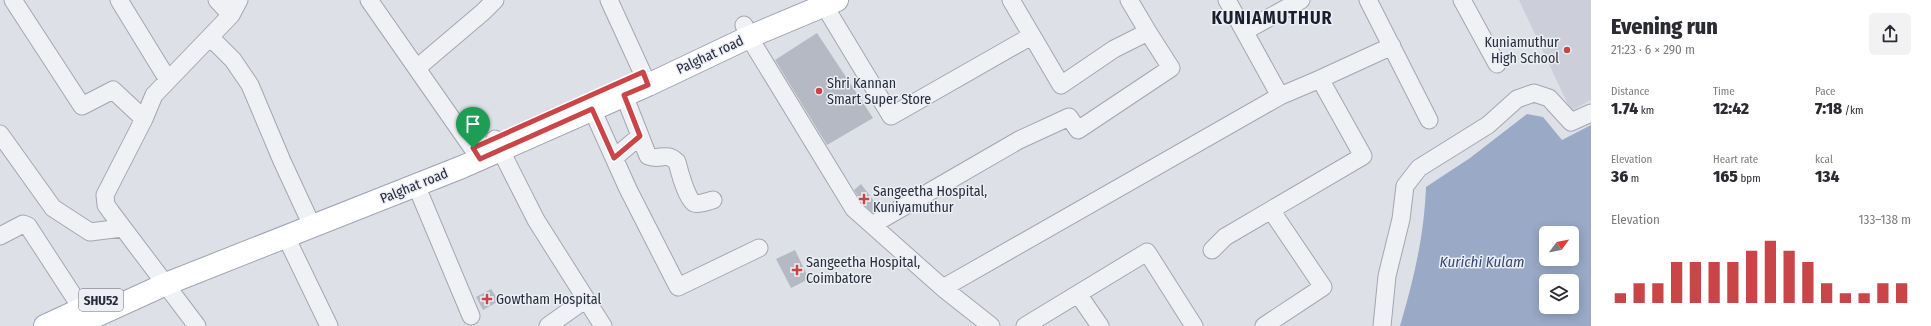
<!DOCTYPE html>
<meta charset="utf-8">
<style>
:root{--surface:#fff;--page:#f2f2f3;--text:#2b2b33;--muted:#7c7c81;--accent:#ca4547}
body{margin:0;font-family:"Fira Sans Condensed",sans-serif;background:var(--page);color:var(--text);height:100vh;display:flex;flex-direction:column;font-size:15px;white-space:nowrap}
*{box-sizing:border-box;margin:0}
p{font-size:13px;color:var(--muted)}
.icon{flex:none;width:22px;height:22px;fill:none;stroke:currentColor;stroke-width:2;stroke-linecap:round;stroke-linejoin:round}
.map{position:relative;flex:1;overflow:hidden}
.sheet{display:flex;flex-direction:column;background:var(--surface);width:340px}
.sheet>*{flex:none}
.needle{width:26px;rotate:58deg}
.fabs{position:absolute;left:1539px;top:226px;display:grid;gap:8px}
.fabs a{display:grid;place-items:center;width:40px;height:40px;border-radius:6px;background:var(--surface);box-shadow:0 2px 10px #0003;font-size:20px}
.pin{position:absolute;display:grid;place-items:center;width:34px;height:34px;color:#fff;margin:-41px -17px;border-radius:50% 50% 50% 0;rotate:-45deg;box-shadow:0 0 4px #0007}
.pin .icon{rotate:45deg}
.round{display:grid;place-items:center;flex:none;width:42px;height:42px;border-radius:6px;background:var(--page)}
.headline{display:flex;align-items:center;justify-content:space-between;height:68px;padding:0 20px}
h1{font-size:22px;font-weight:800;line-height:30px}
.stats{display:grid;grid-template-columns:repeat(3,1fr);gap:6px;height:68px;padding:4px 20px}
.stats div{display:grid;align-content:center}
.stats b{font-size:17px;font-weight:800}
.stats small{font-size:11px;font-weight:400}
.stats p{font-size:11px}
.chart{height:112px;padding:8px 20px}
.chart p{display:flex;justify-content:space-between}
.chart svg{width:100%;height:72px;margin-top:4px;stroke:var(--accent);stroke-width:6}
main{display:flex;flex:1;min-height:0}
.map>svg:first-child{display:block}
.built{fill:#cccfd9}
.water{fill:#99a9c6;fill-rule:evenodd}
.building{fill:#b5b9c4}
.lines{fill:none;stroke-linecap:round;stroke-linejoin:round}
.minor-casing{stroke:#a3a6b1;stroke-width:19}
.major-casing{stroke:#9da3b2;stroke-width:24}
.minor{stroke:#f0f1f5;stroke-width:17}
.major{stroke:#fff;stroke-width:22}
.route-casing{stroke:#fff;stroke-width:8}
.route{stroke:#ca4547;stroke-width:5}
.poi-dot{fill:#ca4547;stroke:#edeff5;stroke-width:1.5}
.labels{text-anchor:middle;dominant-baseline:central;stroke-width:3;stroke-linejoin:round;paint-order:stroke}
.shield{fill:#edeff5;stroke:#626674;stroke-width:1}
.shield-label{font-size:13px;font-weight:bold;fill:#272c3d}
.poi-label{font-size:14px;fill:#272c3d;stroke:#edeff5;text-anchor:start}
.street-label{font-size:14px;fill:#272c3d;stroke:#edeff5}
.water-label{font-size:15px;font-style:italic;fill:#334670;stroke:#edeff5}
.district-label{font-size:18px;font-weight:bold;letter-spacing:1px;fill:#1a1e2e;stroke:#edeff5}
</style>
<main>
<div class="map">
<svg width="1591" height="326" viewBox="0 0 1591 326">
<rect width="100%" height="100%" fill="#dee0e7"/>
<!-- built -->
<path class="built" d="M1519 0H1591V100L1571 111Z"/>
<!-- water -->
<path class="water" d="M1527 114 1543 117 1562 140 1591 125V326H1400C1414 278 1424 237 1426 187L1470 158ZM1546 233H1572V259H1546ZM1546 281H1572V307H1546Z"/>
<!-- building -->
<path class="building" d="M817 33 873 118 827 145 775 60Z
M861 184 880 209 873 213 862 203 854 190Z
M795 250 809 279 791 288 776 259Z
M491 289 499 301 483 310 476 297Z"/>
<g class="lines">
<defs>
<path id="minor" d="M13 0 82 106 113 90 144 119
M119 0 168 80
M217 0 231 15
M369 0 480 159
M609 0 648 85
M1011 0 1061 85 1114 49 1148 32 1129 0
M1368 0 1429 120
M1462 0 1497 64
M824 5 891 116 1026 39
M744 25 749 37 854 209 943 288 1280 96 1227 0
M1245 31 1301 0
M210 37 233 60 250 85 282 161 307 215
M417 68 483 12 495 0
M1320 79 1392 46
M624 95 648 156C660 161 666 151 677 162 679 170 687 200 694 203 699 205 708 201 713 200
M592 109 628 189 678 287 759 248
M0 134 53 208 90 232 122 228
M495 139 536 220 603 326
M614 158 640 136
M416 185 471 316
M872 225 1019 140 1069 117 1078 130 1171 68 1148 32
M0 236 23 224 28 226 82 309
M286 237 329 326
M1212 250 1225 237 1363 156 1320 79 1280 96
M943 288 991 326
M1078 294 1100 326
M197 326 111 212 106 205 105 195 144 119 154 95 231 15 239 0
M548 326 586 299
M1025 326 1147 252 1194 326
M1264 326 1323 287 1271 210
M1382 326 1387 276 1401 219 1405 186 1419 168 1488 125 1517 99 1534 93 1549 98 1571 122 1591 113"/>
<path id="major" d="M45 326 88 306
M74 326 166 284 462 167 648 85 749 37 837 0"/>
</defs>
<!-- minor casing -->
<use href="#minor" class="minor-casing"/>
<!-- major casing -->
<use href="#major" class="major-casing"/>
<!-- minor -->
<use href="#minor" class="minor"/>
<!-- major -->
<use href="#major" class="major"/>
</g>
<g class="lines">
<defs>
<path id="route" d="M643 72 648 85 624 95 640 136 614 158 592 109 480 159 473 148Z"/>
</defs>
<!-- route casing -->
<use href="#route" class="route-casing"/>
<!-- route -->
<use href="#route" class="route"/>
</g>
<!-- markers -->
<g class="poi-dot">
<circle cx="1567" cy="50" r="4"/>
<circle cx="819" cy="91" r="4"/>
<path d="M862 193h4v4h4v4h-4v4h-4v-4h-4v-4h4z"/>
<path d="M795 264h4v4h4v4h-4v4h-4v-4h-4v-4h4z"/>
<path d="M485 293h4v4h4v4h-4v4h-4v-4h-4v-4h4z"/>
</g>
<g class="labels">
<!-- shield labels -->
<rect class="shield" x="79" y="289" width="44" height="22" rx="3"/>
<g class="shield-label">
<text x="101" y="300">SHU52</text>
</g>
<!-- poi labels -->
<g class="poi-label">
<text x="1559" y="42" text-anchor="end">Kuniamuthur<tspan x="1559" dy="16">High School</tspan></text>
<text x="827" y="83">Shri Kannan<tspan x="827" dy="16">Smart Super Store</tspan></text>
<text x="873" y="191">Sangeetha Hospital,<tspan x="873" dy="16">Kuniyamuthur</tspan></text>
<text x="806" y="262">Sangeetha Hospital,<tspan x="806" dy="16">Coimbatore</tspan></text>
<text x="496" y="299">Gowtham Hospital</text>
</g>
<!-- street labels -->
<g class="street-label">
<text transform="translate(710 55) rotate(-25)">Palghat road</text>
<text transform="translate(414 186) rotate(-22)">Palghat road</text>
</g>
<!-- water labels -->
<g class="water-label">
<text x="1482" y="262">Kurichi Kulam</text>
</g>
<!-- district labels -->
<g class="district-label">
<text x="1272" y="18">KUNIAMUTHUR</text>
</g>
</g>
</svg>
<div class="fabs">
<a><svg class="needle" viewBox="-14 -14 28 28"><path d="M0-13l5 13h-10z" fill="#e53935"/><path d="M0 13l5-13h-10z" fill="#7c7c81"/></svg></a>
<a><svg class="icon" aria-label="layers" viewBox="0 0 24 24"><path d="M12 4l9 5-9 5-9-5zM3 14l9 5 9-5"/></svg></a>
</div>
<div class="pin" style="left:473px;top:148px;background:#1e9e55"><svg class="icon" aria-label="arrive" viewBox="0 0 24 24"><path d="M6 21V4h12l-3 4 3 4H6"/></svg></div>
</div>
<section class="sheet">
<div class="headline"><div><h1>Evening run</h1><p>21:23 · 6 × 290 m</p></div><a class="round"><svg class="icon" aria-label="share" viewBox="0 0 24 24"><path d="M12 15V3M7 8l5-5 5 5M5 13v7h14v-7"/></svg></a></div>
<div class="stats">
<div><p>Distance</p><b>1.74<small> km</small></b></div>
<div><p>Time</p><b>12:42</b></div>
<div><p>Pace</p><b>7:18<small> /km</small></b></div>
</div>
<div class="stats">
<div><p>Elevation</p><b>36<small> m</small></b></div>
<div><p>Heart rate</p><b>165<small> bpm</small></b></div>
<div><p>kcal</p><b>134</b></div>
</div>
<div class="chart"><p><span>Elevation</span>133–138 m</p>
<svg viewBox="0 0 160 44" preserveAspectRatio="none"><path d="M5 44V38M15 44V32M25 44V32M35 44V19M45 44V19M55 44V19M65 44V19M75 44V12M85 44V6M95 44V12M105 44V19M115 44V32M125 44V38M135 44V38M145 44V32M155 44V32"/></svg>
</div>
</section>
</main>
